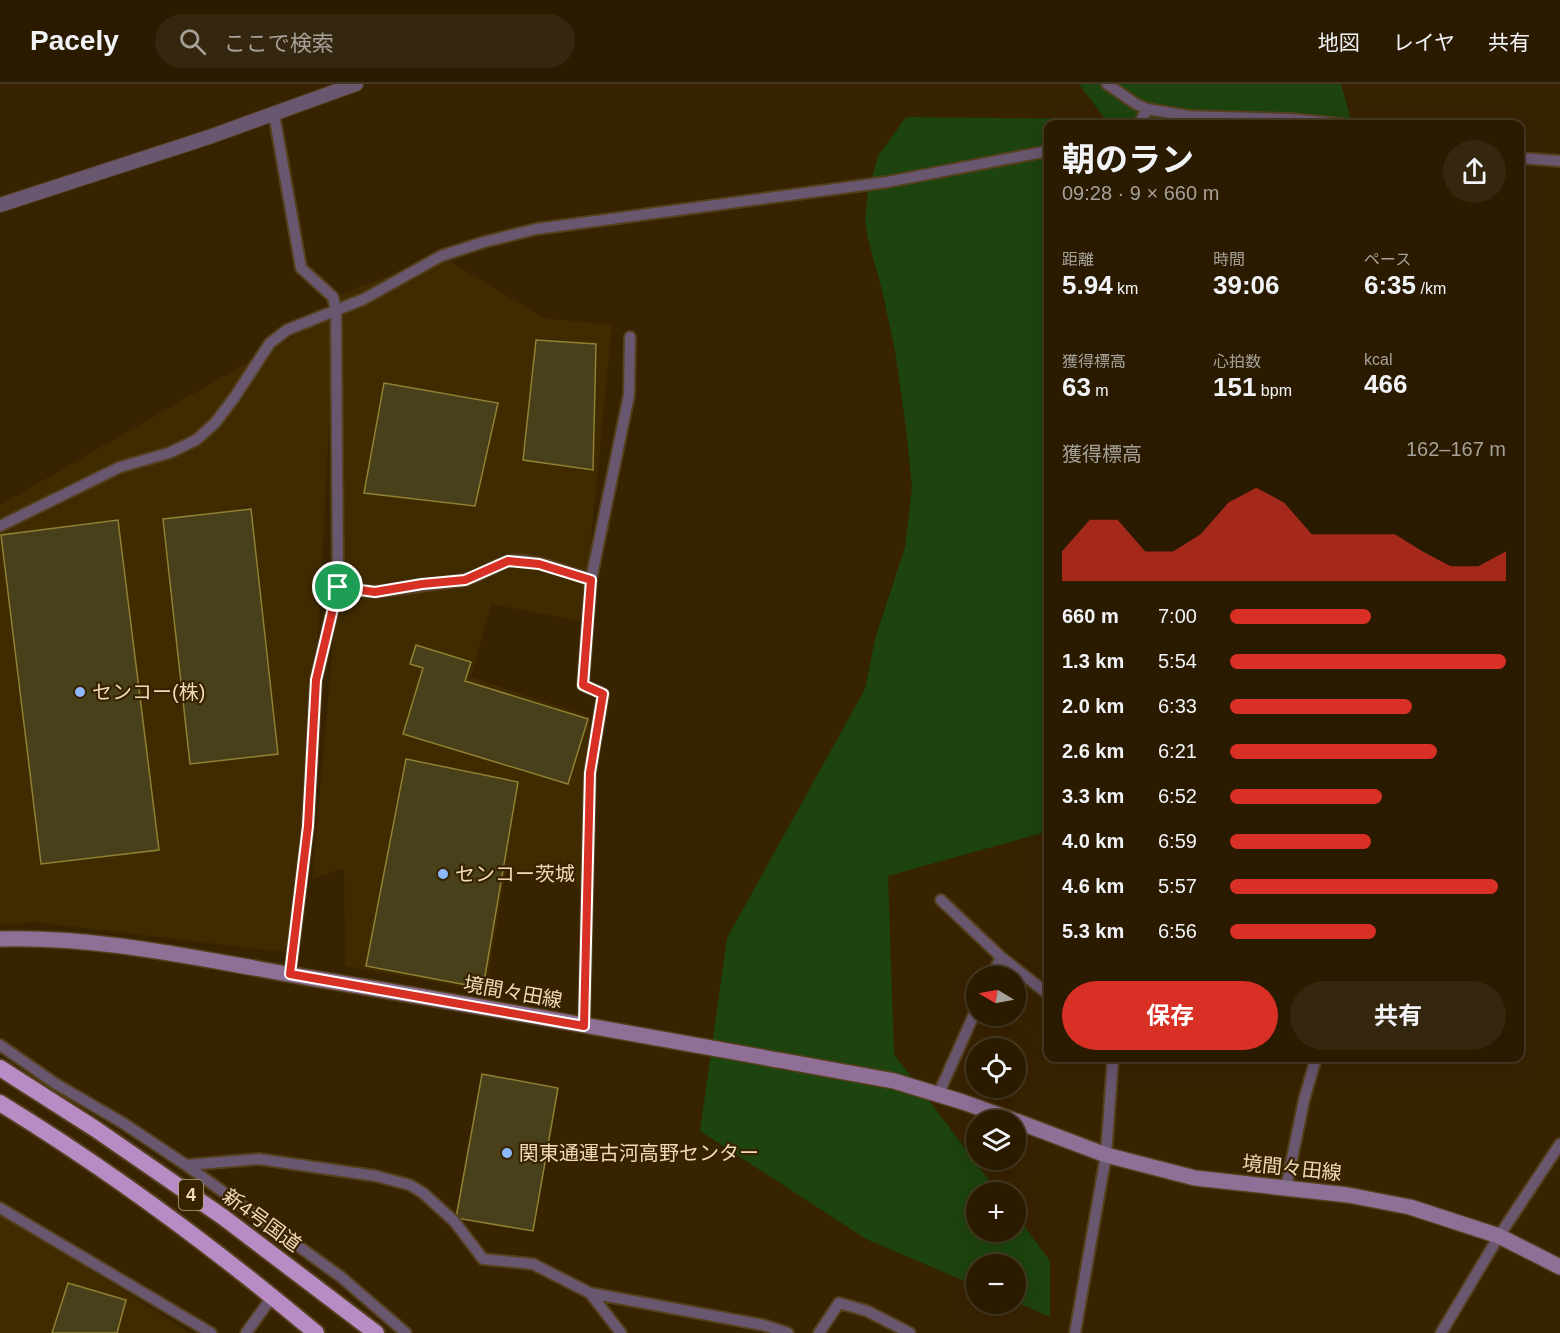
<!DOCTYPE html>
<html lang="ja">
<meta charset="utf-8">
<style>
:root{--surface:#291a00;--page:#35270f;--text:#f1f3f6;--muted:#a5a199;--line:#453822;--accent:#d93025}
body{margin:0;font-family:Helvetica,"Noto Sans JP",sans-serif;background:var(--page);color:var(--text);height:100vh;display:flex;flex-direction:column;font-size:22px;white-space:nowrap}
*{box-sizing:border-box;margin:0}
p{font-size:20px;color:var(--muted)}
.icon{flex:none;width:33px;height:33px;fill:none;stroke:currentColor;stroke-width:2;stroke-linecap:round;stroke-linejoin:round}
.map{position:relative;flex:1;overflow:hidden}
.side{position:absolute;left:1044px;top:36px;width:480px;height:942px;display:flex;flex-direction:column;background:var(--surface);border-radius:12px;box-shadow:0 6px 24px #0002,0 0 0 2px var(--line)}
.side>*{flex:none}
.needle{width:39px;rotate:280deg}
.fabs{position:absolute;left:966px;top:882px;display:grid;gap:12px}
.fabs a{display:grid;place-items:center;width:60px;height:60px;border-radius:50%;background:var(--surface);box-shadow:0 6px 24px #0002,0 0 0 2px var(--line);font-size:30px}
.pin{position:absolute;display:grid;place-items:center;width:51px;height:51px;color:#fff;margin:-26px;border:3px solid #fff;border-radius:50%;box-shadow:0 2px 6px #0007}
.round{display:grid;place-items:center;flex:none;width:63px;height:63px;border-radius:32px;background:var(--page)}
.head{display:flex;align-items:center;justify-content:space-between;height:102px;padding:0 18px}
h1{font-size:33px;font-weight:700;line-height:45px}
.figures{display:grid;grid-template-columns:repeat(3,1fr);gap:9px;height:102px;padding:6px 18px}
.figures div{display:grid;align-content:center}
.figures b{font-size:26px;font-weight:700}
.figures small{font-size:16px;font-weight:400}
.figures p{font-size:16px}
.chart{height:168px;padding:12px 18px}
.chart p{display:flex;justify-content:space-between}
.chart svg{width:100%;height:108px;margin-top:6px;fill:var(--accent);opacity:.7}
.action{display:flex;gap:12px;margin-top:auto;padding:12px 18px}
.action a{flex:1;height:69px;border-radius:36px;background:var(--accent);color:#fff;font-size:24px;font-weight:700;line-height:69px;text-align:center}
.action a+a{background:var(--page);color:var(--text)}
ul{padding:0 18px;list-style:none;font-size:20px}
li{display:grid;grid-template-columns:96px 72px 1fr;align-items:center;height:45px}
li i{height:15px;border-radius:8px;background:var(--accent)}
header{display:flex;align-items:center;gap:36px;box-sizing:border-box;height:84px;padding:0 30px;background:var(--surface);border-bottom:2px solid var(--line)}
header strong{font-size:28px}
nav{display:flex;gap:33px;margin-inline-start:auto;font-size:21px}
.search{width:420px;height:54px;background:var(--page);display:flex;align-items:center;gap:15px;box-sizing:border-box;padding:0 21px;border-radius:33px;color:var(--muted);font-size:22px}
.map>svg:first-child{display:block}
.built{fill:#402a00}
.green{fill:#1d430e}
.building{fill:#47401a;stroke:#908132;stroke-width:1.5}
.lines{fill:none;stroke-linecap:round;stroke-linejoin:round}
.minor-casing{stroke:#55401e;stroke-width:14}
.tertiary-casing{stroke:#55401e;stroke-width:16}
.secondary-casing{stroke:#55401e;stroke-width:18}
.trunk-casing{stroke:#55401e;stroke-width:20}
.minor{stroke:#69566f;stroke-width:10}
.tertiary{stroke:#69566f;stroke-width:14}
.secondary{stroke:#8e7097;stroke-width:15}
.trunk{stroke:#b78cc4;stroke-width:16}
.route-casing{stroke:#fff;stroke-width:12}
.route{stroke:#d93025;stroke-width:8}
.poi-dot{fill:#8cb9fc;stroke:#372300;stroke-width:2}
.labels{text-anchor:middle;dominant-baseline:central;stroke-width:4.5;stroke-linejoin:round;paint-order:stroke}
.shield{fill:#372300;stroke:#b8a382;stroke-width:1.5}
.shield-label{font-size:18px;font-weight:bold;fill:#f0dab9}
.poi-label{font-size:20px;fill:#f0dab9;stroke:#372300;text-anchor:start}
.street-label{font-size:20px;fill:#f0dab9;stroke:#372300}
</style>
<header>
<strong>Pacely</strong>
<div class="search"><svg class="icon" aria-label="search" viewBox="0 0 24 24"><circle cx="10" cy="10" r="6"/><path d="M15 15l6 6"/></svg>ここで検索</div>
<nav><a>地図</a><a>レイヤ</a><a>共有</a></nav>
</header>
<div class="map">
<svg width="1560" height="1249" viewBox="0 0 1560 1249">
<rect width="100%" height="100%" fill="#372300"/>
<!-- built -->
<path class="built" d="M441 172 544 234 612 241 583 538 491 520 471 593 590 633 586 684 581 803 506 786 486 907 345 882 344 784 312 795 338 503 333 270 308 742 292 869 34 838 0 841V421L333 229V213Z
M0 1128 190 1249H0Z"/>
<!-- green -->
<path class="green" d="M1079 0H1341L1352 40H1048V742L1042 749 888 792 894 970 998 1108H976V1148H1016V1131L1050 1177V1233L1016 1218V1180H976V1202L866 1155 700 1047 727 854 865 605 875 555 905 463 912 404 906 344 895 267 883 210 868 155 865 138 868 107 878 72 906 33 1105 35Z"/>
<!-- building -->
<path class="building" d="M536 256 596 260 593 386 523 376Z
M384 299 498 319 475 422 364 409Z
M251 425 278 670 190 680 163 435Z
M118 436 159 766 41 780 1 451Z
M416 561 471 578 465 597 588 635 568 700 403 650 423 584 410 580Z
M406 675 518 698 483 904 366 882Z
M482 990 558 1004 533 1147 456 1134Z
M68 1199 126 1216 117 1249H52Z"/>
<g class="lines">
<defs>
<path id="minor" d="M1107 0 1136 20 1147 25 1189 32 1291 35 1342 40
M274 30 301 184 333 213 336 227 338 503 316 596 308 742 290 890
M1139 40 1147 25
M1520 74 1560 77
M0 442 120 383 169 369 196 356 215 339 234 314 270 259 287 246 364 215 441 172 484 158 536 145 887 98 1048 67
M338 503 375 508 465 496C480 492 496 480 509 477 531 473 569 489 591 496
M941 816 1001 873
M992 892 1001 873 1048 910
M584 942 590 689 603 610 583 601 591 496 629 311 630 253
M0 961 56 1000 123 1039 186 1081 259 1075 376 1092 410 1101 423 1109 454 1137 483 1175 533 1180 590 1209 763 1241 788 1249
M938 1011 976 926
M186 1081 341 1193 406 1249
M1286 1104 1304 1016 1316 974
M0 1124 211 1249
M590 1209 621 1249
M246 1249 272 1213
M819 1249 839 1219 867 1227 910 1249
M1075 1249 1106 1071 1113 974
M1441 1249 1499 1152 1560 1060"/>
<path id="tertiary" d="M0 121 209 53 356 0"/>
<path id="secondary" d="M0 855C105 852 208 877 311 894 506 926 700 962 894 997L963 1018 1013 1036
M1016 1037 1106 1071 1195 1094 1348 1111 1410 1123 1499 1152 1560 1183"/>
<path id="trunk" d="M0 984 94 1044 223 1133 376 1249
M0 1019C111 1087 216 1165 316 1249"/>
</defs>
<!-- minor casing -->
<use href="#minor" class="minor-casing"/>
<!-- tertiary casing -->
<use href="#tertiary" class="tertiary-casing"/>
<!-- secondary casing -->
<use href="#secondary" class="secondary-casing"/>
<!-- trunk casing -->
<use href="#trunk" class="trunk-casing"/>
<!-- minor -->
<use href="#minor" class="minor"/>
<!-- tertiary -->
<use href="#tertiary" class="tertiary"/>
<!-- secondary -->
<use href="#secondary" class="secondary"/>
<!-- trunk -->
<use href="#trunk" class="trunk"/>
</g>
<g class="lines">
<defs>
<path id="route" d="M508 477 539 480 591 496 583 601 603 610 590 689 584 942 290 890 308 742 316 596 338 503 375 508 422 500 465 496Z"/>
</defs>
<!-- route casing -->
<use href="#route" class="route-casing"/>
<!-- route -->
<use href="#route" class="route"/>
</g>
<!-- markers -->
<g class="poi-dot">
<circle cx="80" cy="608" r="6"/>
<circle cx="443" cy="790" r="6"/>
<circle cx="507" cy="1069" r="6"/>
</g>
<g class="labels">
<!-- shield labels -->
<rect class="shield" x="179" y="1096" width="24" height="30" rx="4.5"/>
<g class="shield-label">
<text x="191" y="1111">4</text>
</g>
<!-- poi labels -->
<g class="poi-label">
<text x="92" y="608">センコー(株)</text>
<text x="455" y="790">センコー茨城</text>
<text x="519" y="1069">関東通運古河高野センター</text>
</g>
<!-- street labels -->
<g class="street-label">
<text transform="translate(513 908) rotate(10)">境間々田線</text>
<text transform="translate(1292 1084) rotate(6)">境間々田線</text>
<text transform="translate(262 1136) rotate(36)">新4号国道</text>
</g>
</g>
</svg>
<div class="fabs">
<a><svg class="needle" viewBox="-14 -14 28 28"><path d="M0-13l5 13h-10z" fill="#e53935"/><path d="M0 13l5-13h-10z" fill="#a5a199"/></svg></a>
<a><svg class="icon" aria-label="locate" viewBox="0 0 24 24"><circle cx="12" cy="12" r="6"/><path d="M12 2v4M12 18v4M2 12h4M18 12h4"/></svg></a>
<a><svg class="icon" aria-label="layers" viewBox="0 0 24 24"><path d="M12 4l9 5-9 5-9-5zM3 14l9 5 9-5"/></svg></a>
<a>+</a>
<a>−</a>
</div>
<div class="pin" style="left:338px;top:503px;background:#1e9e55"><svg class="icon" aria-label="arrive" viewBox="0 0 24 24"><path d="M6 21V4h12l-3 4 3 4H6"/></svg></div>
<section class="side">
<div class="head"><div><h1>朝のラン</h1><p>09:28 · 9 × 660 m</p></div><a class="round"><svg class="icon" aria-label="share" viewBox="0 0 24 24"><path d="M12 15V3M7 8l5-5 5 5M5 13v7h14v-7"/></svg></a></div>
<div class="figures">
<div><p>距離</p><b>5.94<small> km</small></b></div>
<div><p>時間</p><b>39:06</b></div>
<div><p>ペース</p><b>6:35<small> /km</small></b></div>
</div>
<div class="figures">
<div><p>獲得標高</p><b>63<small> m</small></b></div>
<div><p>心拍数</p><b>151<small> bpm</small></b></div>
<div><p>kcal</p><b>466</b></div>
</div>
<div class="chart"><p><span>獲得標高</span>162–167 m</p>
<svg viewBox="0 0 160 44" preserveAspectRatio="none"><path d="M0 44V32L10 19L20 19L30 32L40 32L50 25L60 12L70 6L80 12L90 25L100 25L110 25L120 25L130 32L140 38L150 38L160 32V44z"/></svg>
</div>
<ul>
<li><b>660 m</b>7:00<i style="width:51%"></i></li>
<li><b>1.3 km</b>5:54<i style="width:100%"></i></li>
<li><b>2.0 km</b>6:33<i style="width:66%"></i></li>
<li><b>2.6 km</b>6:21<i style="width:75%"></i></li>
<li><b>3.3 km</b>6:52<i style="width:55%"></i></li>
<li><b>4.0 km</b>6:59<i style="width:51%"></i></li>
<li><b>4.6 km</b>5:57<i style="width:97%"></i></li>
<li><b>5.3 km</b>6:56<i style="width:53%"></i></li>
</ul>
<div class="action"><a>保存</a><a>共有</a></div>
</section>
</div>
